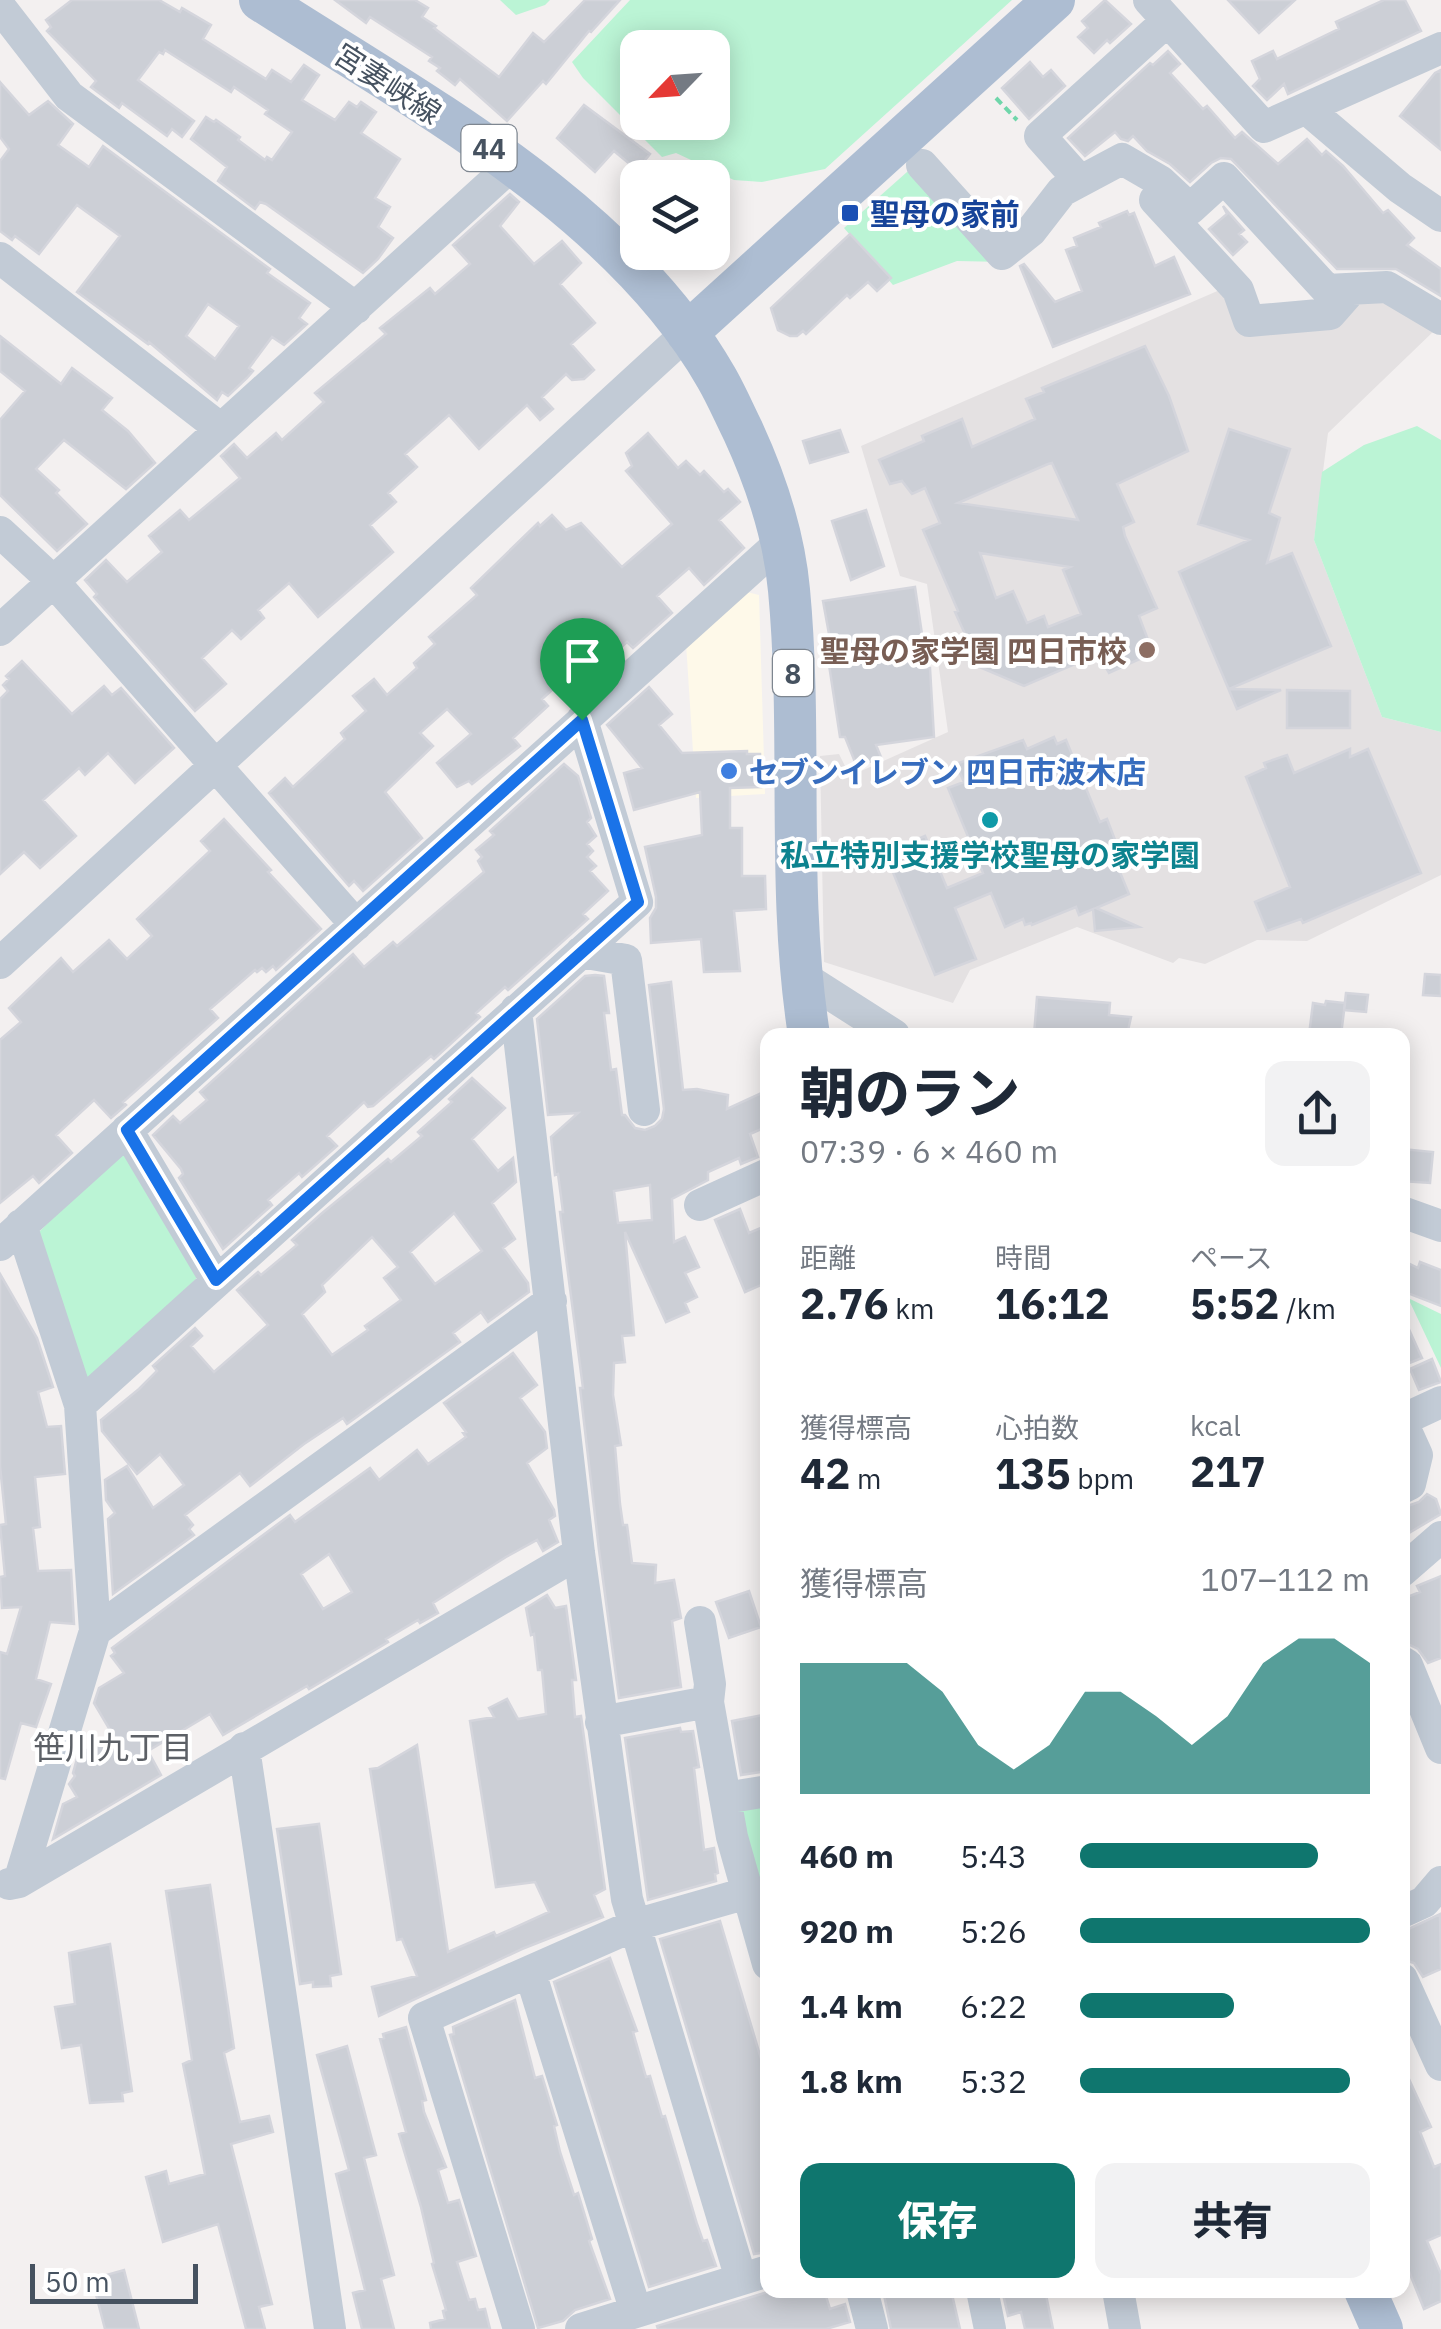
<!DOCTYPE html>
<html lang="ja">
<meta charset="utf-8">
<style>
:root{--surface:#fff;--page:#f2f2f3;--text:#1f2937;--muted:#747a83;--accent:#0f766e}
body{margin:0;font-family:"IBM Plex Sans","Noto Sans JP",sans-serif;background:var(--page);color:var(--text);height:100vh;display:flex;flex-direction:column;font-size:38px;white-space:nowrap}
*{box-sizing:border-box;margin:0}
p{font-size:32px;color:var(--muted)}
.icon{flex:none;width:55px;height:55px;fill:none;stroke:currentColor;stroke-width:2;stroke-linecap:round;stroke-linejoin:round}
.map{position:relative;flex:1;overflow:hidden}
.drawer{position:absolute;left:760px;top:1028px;width:650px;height:1270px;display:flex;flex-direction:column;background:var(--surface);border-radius:20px;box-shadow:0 5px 25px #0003}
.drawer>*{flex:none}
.needle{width:65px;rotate:245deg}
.buttons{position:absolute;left:620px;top:30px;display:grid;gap:20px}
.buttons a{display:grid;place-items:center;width:110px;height:110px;border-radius:20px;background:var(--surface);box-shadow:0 5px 25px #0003;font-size:50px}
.scale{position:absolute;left:30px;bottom:25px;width:168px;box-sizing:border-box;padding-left:10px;border:5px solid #465260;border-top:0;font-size:28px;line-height:35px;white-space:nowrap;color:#465260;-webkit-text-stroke:8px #fff;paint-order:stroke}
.pin{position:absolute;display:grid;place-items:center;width:85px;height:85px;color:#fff;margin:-102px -42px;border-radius:50% 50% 50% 0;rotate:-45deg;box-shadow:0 0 10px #0007}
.pin .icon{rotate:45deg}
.round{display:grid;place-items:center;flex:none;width:105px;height:105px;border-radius:20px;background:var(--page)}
.overview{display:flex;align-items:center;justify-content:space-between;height:170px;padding:0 40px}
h1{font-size:55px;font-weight:800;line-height:75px}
.metrics{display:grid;grid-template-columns:repeat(3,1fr);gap:15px;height:170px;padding:10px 40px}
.metrics div{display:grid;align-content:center}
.metrics b{font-size:42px;font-weight:800}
.metrics small{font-size:28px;font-weight:400}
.metrics p{font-size:28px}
.chart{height:280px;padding:20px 40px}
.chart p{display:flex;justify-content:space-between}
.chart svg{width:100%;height:180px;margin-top:10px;fill:var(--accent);opacity:.7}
.button{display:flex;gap:20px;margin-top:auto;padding:20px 40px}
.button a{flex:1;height:115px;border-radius:20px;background:var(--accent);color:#fff;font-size:40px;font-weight:800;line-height:115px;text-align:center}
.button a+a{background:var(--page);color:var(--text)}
ul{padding:0 40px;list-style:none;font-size:32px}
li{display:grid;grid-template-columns:160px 120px 1fr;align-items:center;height:75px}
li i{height:25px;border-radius:12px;background:var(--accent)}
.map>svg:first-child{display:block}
.commercial{fill:#fef9e9}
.education{fill:#e4e1e2}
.green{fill:#bbf4d5;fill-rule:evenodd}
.building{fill:#cccfd6;stroke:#d4d5dc;stroke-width:2.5;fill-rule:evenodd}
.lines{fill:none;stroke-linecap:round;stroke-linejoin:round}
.path{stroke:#6fd6aa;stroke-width:4;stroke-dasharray:8 5;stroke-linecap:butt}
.minor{stroke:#c2cbd6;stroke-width:32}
.major{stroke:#adbdd2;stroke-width:42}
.route-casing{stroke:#fff;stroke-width:20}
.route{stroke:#1a73e8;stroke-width:12}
.transit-dot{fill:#1a4fb4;stroke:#fff;stroke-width:4}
.education-dot{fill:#8d6e63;stroke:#fff;stroke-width:4}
.shop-dot{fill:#3f7fe0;stroke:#fff;stroke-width:4}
.culture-dot{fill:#0f9aa8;stroke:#fff;stroke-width:4}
.labels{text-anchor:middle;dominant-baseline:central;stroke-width:8;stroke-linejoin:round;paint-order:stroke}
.shield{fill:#fff;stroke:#7e8690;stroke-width:2.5}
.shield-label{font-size:28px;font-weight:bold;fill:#465260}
.street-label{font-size:30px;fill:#465260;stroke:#fff}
.transit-label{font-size:30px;font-weight:bold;fill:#164399;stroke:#fff;text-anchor:start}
.education-label{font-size:30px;font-weight:bold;fill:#785e54;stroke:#fff;text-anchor:end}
.shop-label{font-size:30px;font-weight:bold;fill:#366cbe;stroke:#fff;text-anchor:start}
.culture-label{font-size:30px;font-weight:bold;fill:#0d838f;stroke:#fff}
.neighbourhood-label{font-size:32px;fill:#5c6066;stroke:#fff}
</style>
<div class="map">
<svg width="1441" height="2329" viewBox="0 0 1441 2329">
<rect width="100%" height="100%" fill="#f3f0f0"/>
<!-- commercial -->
<path class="commercial" d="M743 591 759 595 765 794 696 798 686 643Z"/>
<!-- education -->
<path class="education" d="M1222 289 1242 334 1387 295 1436 329 1328 433 1314 540 1382 717 1441 732V875L1307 941 1257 940 1205 964 1179 958 1173 963 1077 927 970 970 953 1003 824 962 820 756 839 754 850 776 948 732 927 584 900 576 861 446Z"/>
<!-- green -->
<path class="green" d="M500 0H550L545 5 516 15Z
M630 0H1012L825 169 762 182 734 180 676 153 662 157 583 78 572 62ZM638 48H712V122H638Z
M916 164 1005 262 957 261 893 285 844 228Z
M1417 426 1441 440V732L1382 717 1314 540 1322 472 1364 445Z
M117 1153 131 1156 202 1273 91 1381 82 1378 37 1234Z
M1408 1298 1441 1314V1368Z
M767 1799V1927L737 1804Z"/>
<!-- building -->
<path class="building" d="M72 0H159L180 12 182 8 211 25 203 39 266 79 272 70 291 82 304 65 319 75 302 100 335 120 349 102 357 107 361 102 376 112 361 133 400 159 375 198 390 207 378 227 393 238 378 259 363 273 266 204 260 202 255 209 218 181 227 167 191 139 206 117 214 122 216 120 240 137 238 140 265 160 267 157 272 160 292 132 265 114 268 110 234 87 231 92 165 50 163 54 159 52 138 80 194 121 182 137 172 129 167 136 122 103 119 108 91 87 96 81 47 31 51 27 46 20Z
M335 0H415L428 8 422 17 436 26 434 28 499 77 533 33 544 42 585 0H620L591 32 589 31 546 84 543 81 507 121 460 79 455 85 437 71 440 68 429 61 432 57 370 17 366 23Z
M1105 0 1131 24 1110 43 1107 40 1094 53 1078 37 1088 28 1082 21Z
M1228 0H1295L1259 33Z
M1384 0H1405L1421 31 1288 94 1284 84 1267 100 1253 86 1260 79 1252 61 1273 51 1277 59 1339 29 1336 22Z
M1168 51 1180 64 1170 73 1203 109 1207 106 1235 138 1242 132 1278 164 1307 139 1322 155 1326 151 1343 166 1383 213 1388 210 1414 238 1407 245 1441 269V296L1396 269H1337L1231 159 1221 158 1211 163 1190 182 1170 164 1147 151 1133 136 1128 141 1121 139 1115 132 1085 156 1068 138 1150 63 1153 65Z
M1030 62 1043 77 1051 70 1065 86 1029 119 1002 88Z
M1441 70V150L1400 116 1435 73Z
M0 82 29 115 48 101 73 124 58 145 89 167 103 146 270 269 267 273 310 303 299 318 307 324 284 345 272 337 249 368 253 371 247 378 228 396 222 392 217 400 149 342 148 344 77 292 120 236 77 205 39 254 15 236 12 240 0 231V161L9 149 0 137ZM208 304 239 326 215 359 186 336Z
M584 105 650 154 637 170 614 151 595 172 557 138Z
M510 194 519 202 500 226 534 264 562 241 581 263 560 284 595 323 571 344 594 370 584 379 572 380 566 374 542 397 553 409 540 420 527 405 479 449 449 415 405 454 417 467 388 493 396 502 370 525 393 552 318 617 289 583 258 610 264 618 241 639 232 630 202 658 226 684 195 711 94 597 97 594 85 580 106 560 127 582 162 552 149 536 180 510 189 520 240 478 221 456 234 444 247 458 276 433 282 440 324 402 315 393 386 334 380 328 430 288 435 294 470 264 453 245Z
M1223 206 1244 230 1239 234 1247 242 1233 255 1209 229 1227 214Z
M1127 211 1129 215 1134 213 1155 266 1174 257 1190 294 1053 347 1020 266 1024 264 1055 302 1082 291 1066 250 1077 246 1074 238 1101 227 1099 223Z
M850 234 891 278 877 291 868 282 850 298 847 295 806 334 803 331 797 336H790L778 330 771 308Z
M0 336 61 384 72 368 112 398 102 410 128 431 155 463 126 489 64 440 36 469 59 490 56 493 87 524 57 551 0 495V420L25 391 0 371Z
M1145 346 1169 396 1188 451 1117 484 1134 522 1123 527 1125 536 1157 608 1139 616 1153 653 1109 673 1098 654 1024 686 970 663 959 637 965 634 955 612 958 611 923 530 940 523 925 488 912 494 902 481 890 484 879 460 924 441 922 436 962 419 972 447 1035 419 1026 399 1044 392 1042 388ZM1052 463 1078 520 958 503 1048 464ZM980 553 1070 567 1063 570 1081 614 1048 627 1044 616 1027 623 1013 591 996 598Z
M1229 429 1290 449 1269 513 1280 518 1267 563 1292 553 1331 646 1229 689 1281 690 1237 709 1179 572 1249 540 1198 524Z
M840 430 848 452 810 463 803 441Z
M648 433 678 468 686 461 700 475 704 471 724 492 728 489 740 502 719 520 744 548 704 585 689 568 657 596 672 613 633 648 627 642 593 672 583 662 542 699 548 706 513 738 520 746 472 784 469 781 457 787 437 763 471 734 447 709 420 733 433 746 385 792 422 838 363 891 354 881 349 886 269 793 285 778 293 787 345 739 341 733 366 711 353 696 374 679 387 695 417 668 414 663 435 644 429 637 477 595 471 588 538 523 540 526 552 515 566 530 581 523 622 567 672 524 626 471 632 466 626 453Z
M866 510 884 566 851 580 832 521Z
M915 587 927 668H930L934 737 876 745 881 757 857 767 845 737H840L826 645H831L823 601Z
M22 661 72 714 104 686 112 695 121 688 174 748 135 783 108 753 85 775 79 768 43 800 76 836 40 868 24 852 0 874V699L8 691 3 685 9 679 6 676Z
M649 687 672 714 659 725 682 753 747 751V754H760L761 787 730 788V828H742V876H765L766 909 734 911 740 971 704 972 701 939 651 943 650 918 656 908V897L645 847 702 835 700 792 634 810 624 773 642 768 607 725Z
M1287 690 1350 691V728H1287Z
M1054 737 1057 744 1066 740 1100 822 1107 819 1117 845 1110 848 1129 894 1096 908 1139 927 1095 931 1093 909 1079 915 1076 907 1032 925 1031 923 1025 925 1023 919 1005 927 991 893 955 908 976 959 935 975 885 853 925 836 947 888 983 873 948 788 964 782 956 764 1023 740 1027 749Z
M1350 749V757L1368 749 1421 873 1303 923 1301 919 1267 931 1255 902 1290 887 1246 777 1266 768 1264 763 1287 755 1294 773Z
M564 764 578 776 591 818 587 822 596 836 587 844 593 851 587 857 596 866 590 871 608 891 583 914 588 919 508 990 505 987 476 1013 480 1017 434 1059 431 1056 373 1106 368 1107 364 1102 327 1136 337 1146 302 1177 299 1173 268 1200 272 1205 223 1249 179 1178 183 1174 181 1169 153 1135 173 1116 180 1123 207 1100 200 1092 353 954 364 967 393 942 397 946 484 872 478 861 482 857 476 850 494 835 490 831Z
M224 819 271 870 268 872 321 929 276 970 273 966 266 972 262 968 257 972 255 970 210 1009 218 1018 123 1102 126 1105 111 1118 94 1100 56 1135 72 1153 39 1183 33 1176 0 1203V1040L21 1022 9 1008 61 958 73 972 109 940 127 959 152 936 137 919 210 851 201 841Z
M1425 974 1441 975V996L1423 995Z
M595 975 604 976 609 1013H604L611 1070 616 1069 622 1115H625L635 1128 645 1130 655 1126 662 1119 664 1109 649 985 671 982 683 1090 697 1089 728 1095 727 1109 768 1090V1126L750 1134 758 1157 741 1164 739 1158 708 1172V1180L672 1199 674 1242 685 1237 699 1267 685 1273 697 1297 685 1303 689 1312 666 1322 625 1232 634 1335 622 1336 625 1362 614 1363 613 1395 621 1445 615 1446 620 1504 623 1525H627L632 1563 656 1565 655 1583 674 1580 681 1618 672 1621 681 1687 619 1698 599 1550 580 1388H583L560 1212H563L558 1174 555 1175 551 1137 578 1113 548 1115 537 1019 585 976ZM650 1185 652 1220 618 1223 614 1191Z
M1346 993 1368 995 1366 1012 1344 1010Z
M1037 997 1110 1003 1109 1015 1131 1017 1127 1035H1034Z
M1326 1001 1345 1003 1341 1035H1309L1313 1003 1325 1005Z
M472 1078 505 1108 472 1139 498 1171 513 1158 516 1182 492 1203 515 1239 503 1248 528 1283 529 1292 488 1322 481 1312 453 1333 460 1342 347 1424 343 1418 304 1444 250 1486 240 1473 185 1515 193 1525 189 1529 194 1535 113 1594 108 1519 115 1513 106 1500 105 1480 127 1466 153 1508 184 1485 160 1454 137 1474 102 1431 101 1420 139 1389 157 1371 153 1366 195 1328 202 1336 191 1346 214 1372 268 1325 237 1290 258 1272 261 1275 297 1245 292 1240 321 1214 388 1159 391 1162 422 1136 418 1132 452 1102 449 1099ZM454 1213 482 1251 435 1284 410 1252ZM372 1237 398 1267 384 1278 401 1300 365 1326 368 1330 332 1355 302 1314 325 1292 322 1285Z
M1402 1149 1433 1152 1430 1183 1402 1181Z
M740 1209 749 1233 768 1225V1282L745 1292 715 1220Z
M1402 1260 1418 1268 1420 1262 1441 1270V1306L1402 1291Z
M0 1274 37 1338 53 1387 38 1392 47 1427 61 1426 65 1474 35 1477 40 1527 33 1528 38 1571 71 1570 74 1624 50 1622 36 1679 51 1684 36 1727 21 1723 5 1779 0 1778V1652L7 1654 21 1607 2 1608 0 1577 5 1576 0 1525 6 1524 0 1466Z
M1402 1314 1422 1358 1402 1366Z
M513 1353 537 1385 520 1398 545 1432 547 1448 527 1463 554 1510 555 1516 549 1520 558 1542 543 1551 537 1540 506 1557 433 1603 438 1613 420 1623 418 1620 386 1639 388 1642 309 1689 307 1686 223 1735 210 1714 148 1751 161 1775 53 1839 63 1804 77 1797 69 1784 75 1776 73 1773 78 1755 113 1735 94 1703 99 1688 124 1673 111 1656 115 1653 112 1648 290 1515 295 1522 370 1468 379 1480 417 1450 428 1464 466 1437 463 1433 466 1432 444 1403ZM329 1554 352 1592 323 1609 301 1574Z
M1432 1359 1441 1382 1419 1390 1410 1369Z
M1427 1494 1436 1499 1441 1514 1402 1537V1508L1419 1502Z
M1441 1576V1658L1428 1663 1418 1649 1406 1643 1402 1634V1599L1420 1592 1417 1586Z
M749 1591 761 1627 729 1638 716 1602Z
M547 1595 555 1608 566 1606 576 1680H572L575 1717 581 1716 605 1889 594 1895 603 1917 522 1949 379 2016 372 1987 417 1976 402 1939 397 1940 370 1769 378 1768 417 1745 448 1952 494 1932 496 1936 549 1912 535 1882 496 1887 470 1721 494 1717 489 1708 507 1699 518 1719 546 1714 542 1670H538L534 1634 531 1635 526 1608Z
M768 1714V1771L741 1775 732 1721Z
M680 1728 681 1732 693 1731 699 1767 694 1768 704 1850 714 1848 718 1873 715 1874 716 1881 648 1900 625 1738Z
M319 1824 341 1974 330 1976 331 1986 313 1987V1982L300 1984 277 1829Z
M210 1885 234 2048 224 2053 240 2122 269 2116 273 2132 231 2144 272 2304 259 2307 265 2329H246L218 2224 163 2242 146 2177 166 2171 169 2184 205 2174 183 2064 192 2060 166 1891Z
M1440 1914 1441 1969 1423 1977 1414 1963 1402 1959V1932Z
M720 1921 768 2082V2252L754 2254 660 1939Z
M110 1944 132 2091 122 2093 123 2101 90 2103 81 2045 62 2048 55 2007 75 2004 69 1953Z
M610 1958 637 2031 633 2032 646 2077 650 2076 662 2117 665 2116 697 2224 703 2241 707 2240 716 2266 649 2287 554 1982Z
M515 2000 535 2078 542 2076 557 2125 554 2126 560 2152 574 2195 578 2193 592 2239 589 2241 610 2299 575 2310 563 2321 538 2328 450 2035 454 2034 453 2027Z
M406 2027 426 2100 422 2101 424 2112 446 2167 438 2170 448 2203 459 2200 476 2256 457 2262 469 2300 475 2299 478 2310 485 2309 490 2329H431L430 2323 445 2319 443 2311 446 2310 432 2264 434 2263 421 2207 399 2134 406 2132 380 2039 384 2038 383 2034Z
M347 2046 376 2155 364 2158 394 2275 381 2279 394 2329H362L353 2293 365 2290 336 2174 349 2170 317 2055Z
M1402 2064 1431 2127 1420 2132 1434 2167 1441 2164V2235L1427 2241 1441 2274V2301L1424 2309 1402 2254Z
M124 2270 139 2329H105L92 2279Z
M774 2290H824L830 2309 845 2304 850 2322 826 2329H658L657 2326Z
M883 2290H951L960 2329H891Z
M1002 2290H1045L1053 2329H1025L1021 2312 1008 2316Z"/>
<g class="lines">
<!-- path -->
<path class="path" d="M996 98 1017 120"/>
<!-- minor -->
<path class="minor" d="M1149 0 1264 127 1441 48
M0 7 69 96 356 308
M1307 109 1400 188 1441 216
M922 165 1002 254 1031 231 1062 191 1122 159 1160 181 1190 209 1224 178 1327 290 1387 287 1441 319
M1080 181 1040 136 1167 21
M1155 200 1238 290 1249 321 1330 314 1352 289
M0 258 221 429
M0 532 53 581 356 925
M0 630 513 164
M581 952 626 960 644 1110
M0 963 687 333
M800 975 894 1035
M516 1010 579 1553 627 1899 741 2279
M127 1130 216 1280
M700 1205 768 1174
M1402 1212 1441 1226
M0 1245 782 541
M80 1405 637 902 582 720
M1402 1420 1441 1402
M1402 1422 1417 1455 1410 1484 1402 1488
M1402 1571 1441 1537
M700 1622 710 1684 708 1702
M95 1631 551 1301
M1402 1662 1407 1665 1441 1748
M601 1722 708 1702 732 1837 768 1964
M244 1748 330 2329
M725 1798 768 1791
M19 1882 95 1631 80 1405 21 1225
M9 1884 19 1882 579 1553
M1402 1912 1424 1902 1441 1882
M530 1972 636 2312
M1402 1979 1441 2065
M862 2290 872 2329
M982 2290 990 2329
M1118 2290 1125 2329
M519 2329 424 2018 635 1925 747 1893
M581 2329 768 2271"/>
<!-- major -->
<path class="major" d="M260 0C418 102 620 209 716 377 726 394 734 413 743 431 766 481 784 535 789 590 803 738 786 888 809 1035
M687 333 1054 0
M1365 2290 1382 2329"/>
</g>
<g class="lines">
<defs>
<path id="route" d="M582 720 638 902 216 1280 127 1130Z"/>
</defs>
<!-- route casing -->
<use href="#route" class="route-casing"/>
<!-- route -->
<use href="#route" class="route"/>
</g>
<!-- markers -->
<rect class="transit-dot" x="840" y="203" width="20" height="20" rx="5"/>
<circle class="education-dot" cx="1147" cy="650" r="10"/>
<circle class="shop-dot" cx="729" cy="771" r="10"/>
<circle class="culture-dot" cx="990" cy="820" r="10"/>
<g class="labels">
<!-- shield labels -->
<g class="shield">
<rect x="461.5" y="125" width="55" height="46" rx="8"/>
<rect x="773" y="650" width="40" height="46" rx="8"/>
</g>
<g class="shield-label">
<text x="489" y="148">44</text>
<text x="793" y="673">8</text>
</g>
<!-- street labels -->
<g class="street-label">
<text transform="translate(388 83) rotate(33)">宮妻峡線</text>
</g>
<!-- transit labels -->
<g class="transit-label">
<text x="870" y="213">聖母の家前</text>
</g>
<!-- education labels -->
<g class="education-label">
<text x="1127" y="650">聖母の家学園 四日市校</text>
</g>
<!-- shop labels -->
<g class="shop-label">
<text x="749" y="771">セブンイレブン 四日市波木店</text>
</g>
<!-- culture labels -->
<g class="culture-label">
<text x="990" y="854">私立特別支援学校聖母の家学園</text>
</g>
<!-- neighbourhood labels -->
<g class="neighbourhood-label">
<text x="113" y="1747">笹川九丁目</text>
</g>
</g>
</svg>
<div class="buttons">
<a><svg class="needle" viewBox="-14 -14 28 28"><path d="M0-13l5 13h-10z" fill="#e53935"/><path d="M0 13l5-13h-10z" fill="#747a83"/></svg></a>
<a><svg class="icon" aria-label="layers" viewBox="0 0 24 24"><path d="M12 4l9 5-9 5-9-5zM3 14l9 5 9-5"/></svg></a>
</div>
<div class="scale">50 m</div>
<div class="pin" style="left:582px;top:720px;background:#1e9e55"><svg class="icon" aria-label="arrive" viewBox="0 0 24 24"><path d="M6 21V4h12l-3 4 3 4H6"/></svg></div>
<section class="drawer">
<div class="overview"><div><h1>朝のラン</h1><p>07:39 · 6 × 460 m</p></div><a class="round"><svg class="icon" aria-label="share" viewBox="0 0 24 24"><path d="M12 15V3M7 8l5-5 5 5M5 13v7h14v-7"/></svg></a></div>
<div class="metrics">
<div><p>距離</p><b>2.76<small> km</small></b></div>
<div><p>時間</p><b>16:12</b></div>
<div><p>ペース</p><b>5:52<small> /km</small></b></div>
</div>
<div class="metrics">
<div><p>獲得標高</p><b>42<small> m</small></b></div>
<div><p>心拍数</p><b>135<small> bpm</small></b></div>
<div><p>kcal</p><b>217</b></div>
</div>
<div class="chart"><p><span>獲得標高</span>107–112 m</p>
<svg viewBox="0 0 160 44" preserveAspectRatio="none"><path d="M0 44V12L10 12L20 12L30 12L40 19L50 32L60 38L70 32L80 19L90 19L100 25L110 32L120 25L130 12L140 6L150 6L160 12V44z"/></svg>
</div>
<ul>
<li><b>460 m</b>5:43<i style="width:82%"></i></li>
<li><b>920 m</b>5:26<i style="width:100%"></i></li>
<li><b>1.4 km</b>6:22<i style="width:53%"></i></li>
<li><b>1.8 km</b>5:32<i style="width:93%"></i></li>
</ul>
<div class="button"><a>保存</a><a>共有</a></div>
</section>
</div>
